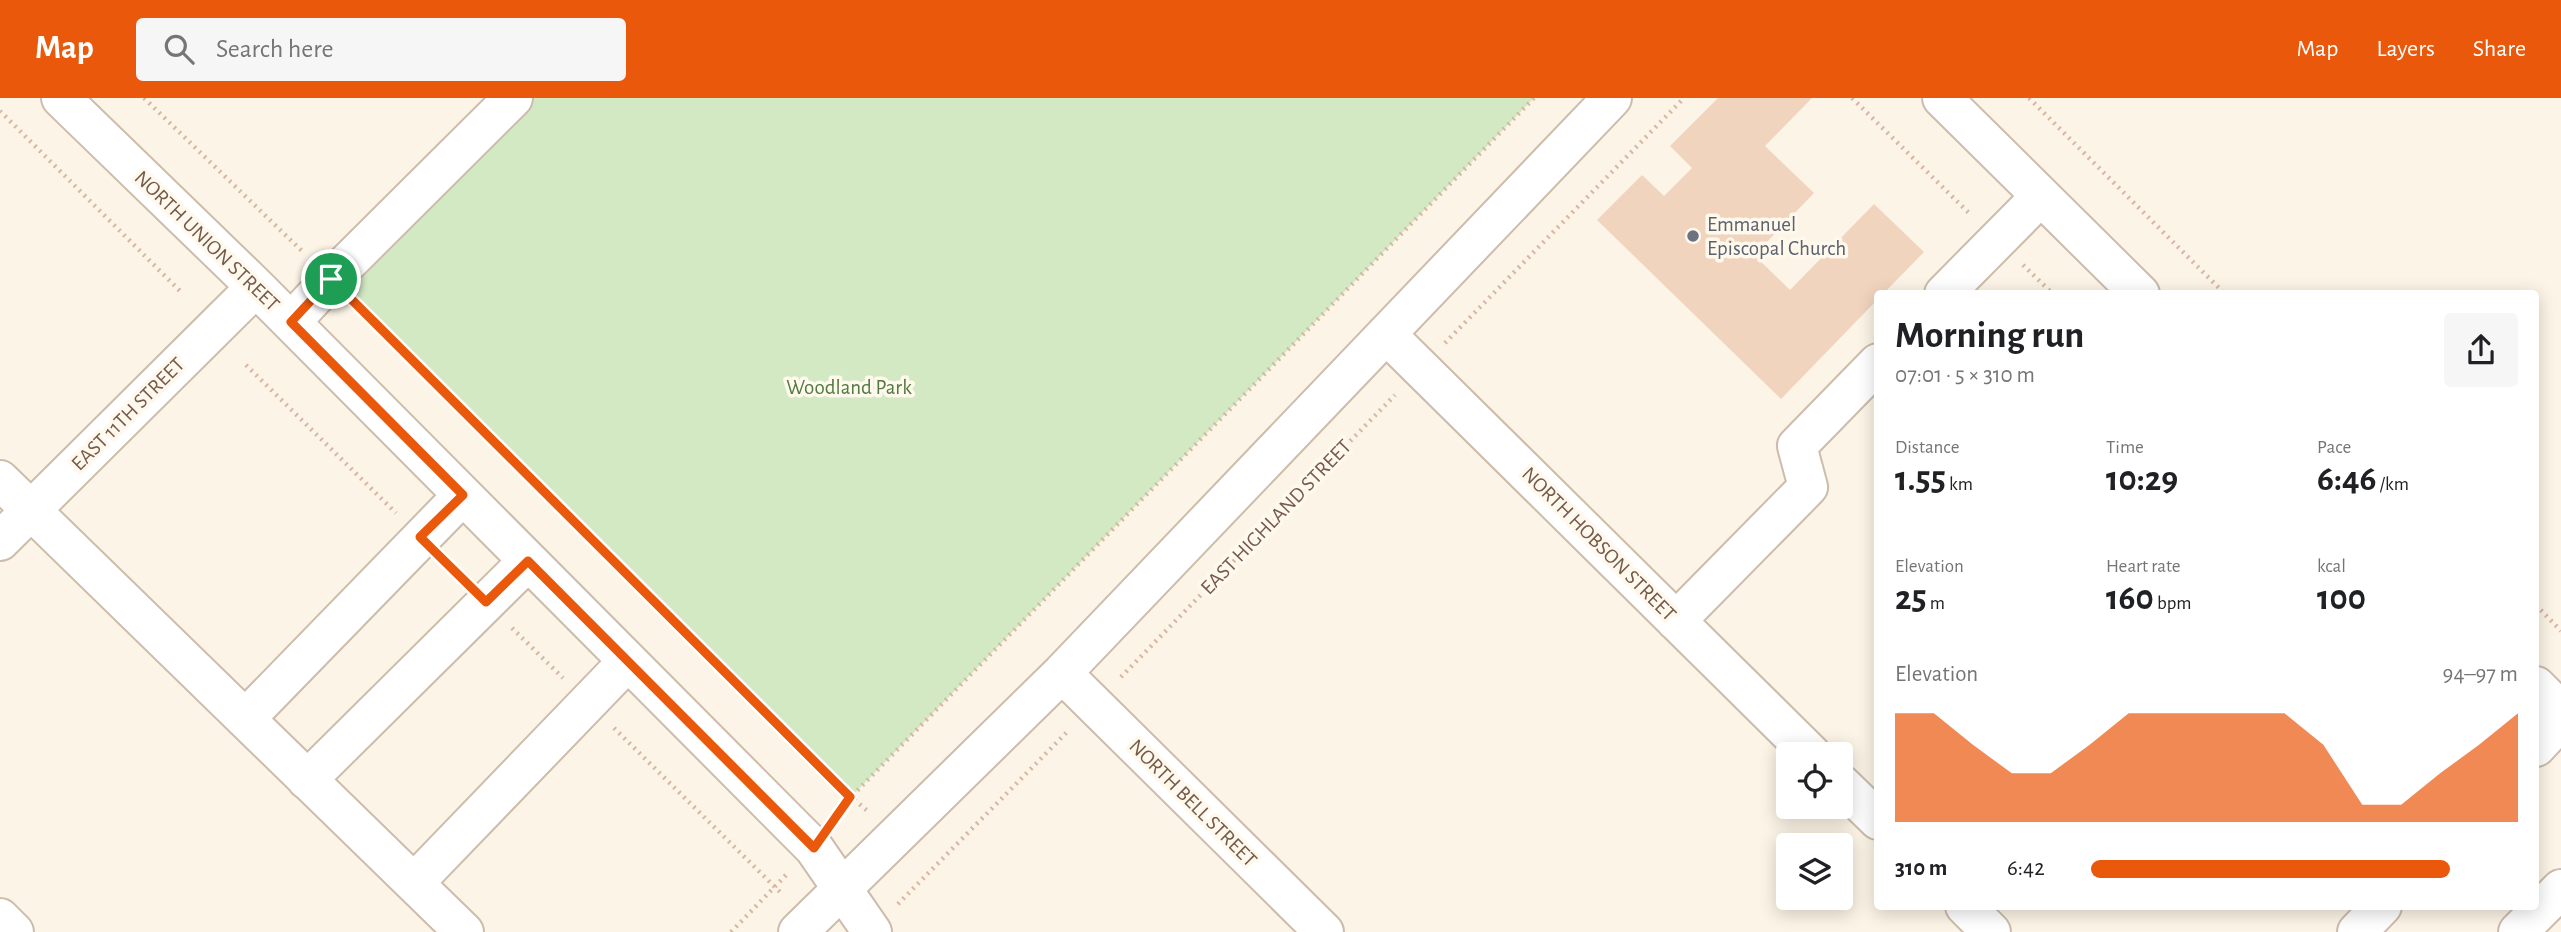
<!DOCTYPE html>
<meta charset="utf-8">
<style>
:root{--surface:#fff;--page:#f6f6f6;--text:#202124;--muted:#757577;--accent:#ea580c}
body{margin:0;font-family:"Alegreya Sans",sans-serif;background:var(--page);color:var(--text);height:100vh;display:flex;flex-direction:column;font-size:26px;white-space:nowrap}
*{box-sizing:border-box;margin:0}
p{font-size:23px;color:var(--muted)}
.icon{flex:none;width:38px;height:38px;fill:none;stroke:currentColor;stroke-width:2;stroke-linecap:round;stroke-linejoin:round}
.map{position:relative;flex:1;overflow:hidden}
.details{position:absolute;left:1874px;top:192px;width:665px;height:620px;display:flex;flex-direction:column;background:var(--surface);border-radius:7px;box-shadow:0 4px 18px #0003}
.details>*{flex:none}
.tools{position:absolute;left:1776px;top:644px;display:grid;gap:14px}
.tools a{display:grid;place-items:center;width:77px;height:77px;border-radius:7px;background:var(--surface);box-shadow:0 4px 18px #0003;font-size:35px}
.pin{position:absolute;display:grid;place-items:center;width:60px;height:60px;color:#fff;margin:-30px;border:4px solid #fff;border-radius:50%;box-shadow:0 2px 7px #0007}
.round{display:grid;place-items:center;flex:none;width:74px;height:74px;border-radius:7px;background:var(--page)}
.summary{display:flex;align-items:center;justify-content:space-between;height:119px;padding:0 21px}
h1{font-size:38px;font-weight:600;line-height:52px}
.metrics{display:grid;grid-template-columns:repeat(3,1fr);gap:10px;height:119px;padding:7px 21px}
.metrics div{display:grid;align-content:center}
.metrics b{font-size:35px;font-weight:600}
.metrics small{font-size:19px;font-weight:400}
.metrics p{font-size:19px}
.chart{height:196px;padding:14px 21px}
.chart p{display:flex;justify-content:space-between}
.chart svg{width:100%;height:126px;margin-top:7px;fill:var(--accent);opacity:.7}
ul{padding:0 21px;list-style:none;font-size:23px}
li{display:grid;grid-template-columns:112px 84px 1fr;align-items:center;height:52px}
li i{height:18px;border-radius:9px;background:var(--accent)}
header{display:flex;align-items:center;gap:42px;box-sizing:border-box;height:98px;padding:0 35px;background:var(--accent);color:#fff}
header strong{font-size:33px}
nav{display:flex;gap:38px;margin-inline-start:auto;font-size:24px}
.search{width:490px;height:63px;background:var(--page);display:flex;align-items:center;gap:18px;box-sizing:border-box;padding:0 24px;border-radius:7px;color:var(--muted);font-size:26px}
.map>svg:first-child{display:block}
.green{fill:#d2e9c4}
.building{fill:#f1d4be}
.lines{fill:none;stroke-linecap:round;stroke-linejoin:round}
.minor-casing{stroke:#cdbcac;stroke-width:42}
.path{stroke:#d6b7a1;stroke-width:4.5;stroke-dasharray:2 5;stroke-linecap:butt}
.minor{stroke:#fff;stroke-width:38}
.route-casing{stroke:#fff;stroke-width:14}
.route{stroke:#ea580c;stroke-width:9}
.worship-dot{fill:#6b7280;stroke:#fff8ec;stroke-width:2.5}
.labels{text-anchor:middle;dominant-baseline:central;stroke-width:7;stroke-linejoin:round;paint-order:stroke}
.worship-label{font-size:21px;fill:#5b616d;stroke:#fff8ec;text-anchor:start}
.street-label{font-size:21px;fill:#755b4b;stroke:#fff8ec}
.park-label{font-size:21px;fill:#527a43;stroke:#fff8ec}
</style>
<header>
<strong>Map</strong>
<div class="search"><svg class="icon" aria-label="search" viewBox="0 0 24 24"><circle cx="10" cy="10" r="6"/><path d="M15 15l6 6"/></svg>Search here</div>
<nav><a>Map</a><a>Layers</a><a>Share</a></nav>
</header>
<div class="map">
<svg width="2561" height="834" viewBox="0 0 2561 834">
<rect width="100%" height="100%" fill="#fcf4e6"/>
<!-- green -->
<path class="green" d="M500 0H1534L851 699 327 177Z"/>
<!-- building -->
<path class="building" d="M1718 0H1812L1765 48 1814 95 1754 157 1790 192 1874 106 1924 154 1883 196H1878V201L1781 301 1597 122 1642 77 1664 98 1692 70 1670 48Z"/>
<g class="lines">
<defs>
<path id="minor" d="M61 0 256 189 814 750 872 834
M1942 0 2140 196
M1944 196 2041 98
M291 224 331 181 513 0
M1386 236 1811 656
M0 382 464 834
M0 443 256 189
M1676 523 1808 389 1797 348 1878 265
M1062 575 1324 834
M2536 588 2561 613
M245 621 463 397
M2536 649 2561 622
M307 682 528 463
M1841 686 1878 722
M414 785 628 563
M1965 808 1991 834
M0 820 14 834
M798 834 1062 575 1612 0
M2357 834 2382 808
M2518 834 2561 791"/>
</defs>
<!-- minor casing -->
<use href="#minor" class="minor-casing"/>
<!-- path -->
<path class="path" d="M144 0 304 155
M1852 0 1971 117
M2029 0 2225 196
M0 13 181 194
M2023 167 2053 196
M358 208 851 699 869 714
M1445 245 1684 0
M246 267 396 415
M447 466 461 479
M2536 507 2561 533
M512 530 563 580
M1121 579 1395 297
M614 630 782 796
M836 720 851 699 1534 0
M898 806 1068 633
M731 834 786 777"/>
<!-- minor -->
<use href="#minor" class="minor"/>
</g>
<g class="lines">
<defs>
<path id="route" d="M331 181 850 699 814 750 528 463 486 504 420 439 463 397 291 224Z"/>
</defs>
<!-- route casing -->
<use href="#route" class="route-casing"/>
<!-- route -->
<use href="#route" class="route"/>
</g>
<!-- markers -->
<circle class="worship-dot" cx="1693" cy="138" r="7"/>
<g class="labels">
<!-- worship labels -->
<g class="worship-label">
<text x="1707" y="126">Emmanuel<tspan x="1707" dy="24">Episcopal Church</tspan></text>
</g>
<!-- street labels -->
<g class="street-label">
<text transform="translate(207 143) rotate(44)">NORTH UNION STREET</text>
<text transform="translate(128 316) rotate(-45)">EAST 11TH STREET</text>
<text transform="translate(1276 419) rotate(-46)">EAST HIGHLAND STREET</text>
<text transform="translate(1599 446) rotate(45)">NORTH HOBSON STREET</text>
<text transform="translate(1193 705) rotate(45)">NORTH BELL STREET</text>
</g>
<!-- park labels -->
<g class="park-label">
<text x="849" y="289">Woodland Park</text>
</g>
</g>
</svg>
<div class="tools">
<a><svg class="icon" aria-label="locate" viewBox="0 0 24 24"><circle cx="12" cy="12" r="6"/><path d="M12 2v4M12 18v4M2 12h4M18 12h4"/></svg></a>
<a><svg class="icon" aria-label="layers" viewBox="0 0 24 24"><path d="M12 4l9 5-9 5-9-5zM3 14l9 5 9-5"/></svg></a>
</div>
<div class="pin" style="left:331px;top:181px;background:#1e9e55"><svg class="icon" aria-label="arrive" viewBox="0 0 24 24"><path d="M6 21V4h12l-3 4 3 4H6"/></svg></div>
<section class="details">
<div class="summary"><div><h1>Morning run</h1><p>07:01 · 5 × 310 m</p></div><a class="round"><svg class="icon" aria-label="share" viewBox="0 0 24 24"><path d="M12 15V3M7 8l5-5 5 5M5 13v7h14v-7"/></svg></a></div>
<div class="metrics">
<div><p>Distance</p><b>1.55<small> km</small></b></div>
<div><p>Time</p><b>10:29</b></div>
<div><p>Pace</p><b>6:46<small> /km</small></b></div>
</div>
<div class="metrics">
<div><p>Elevation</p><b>25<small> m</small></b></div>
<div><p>Heart rate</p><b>160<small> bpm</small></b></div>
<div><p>kcal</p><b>100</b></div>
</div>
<div class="chart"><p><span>Elevation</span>94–97 m</p>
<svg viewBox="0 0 160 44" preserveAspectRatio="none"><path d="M0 44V6L10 6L20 17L30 27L40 27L50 17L60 6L70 6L80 6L90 6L100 6L110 17L120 38L130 38L140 27L150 17L160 6V44z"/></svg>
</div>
<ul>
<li><b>310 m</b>6:42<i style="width:84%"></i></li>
</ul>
</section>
</div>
